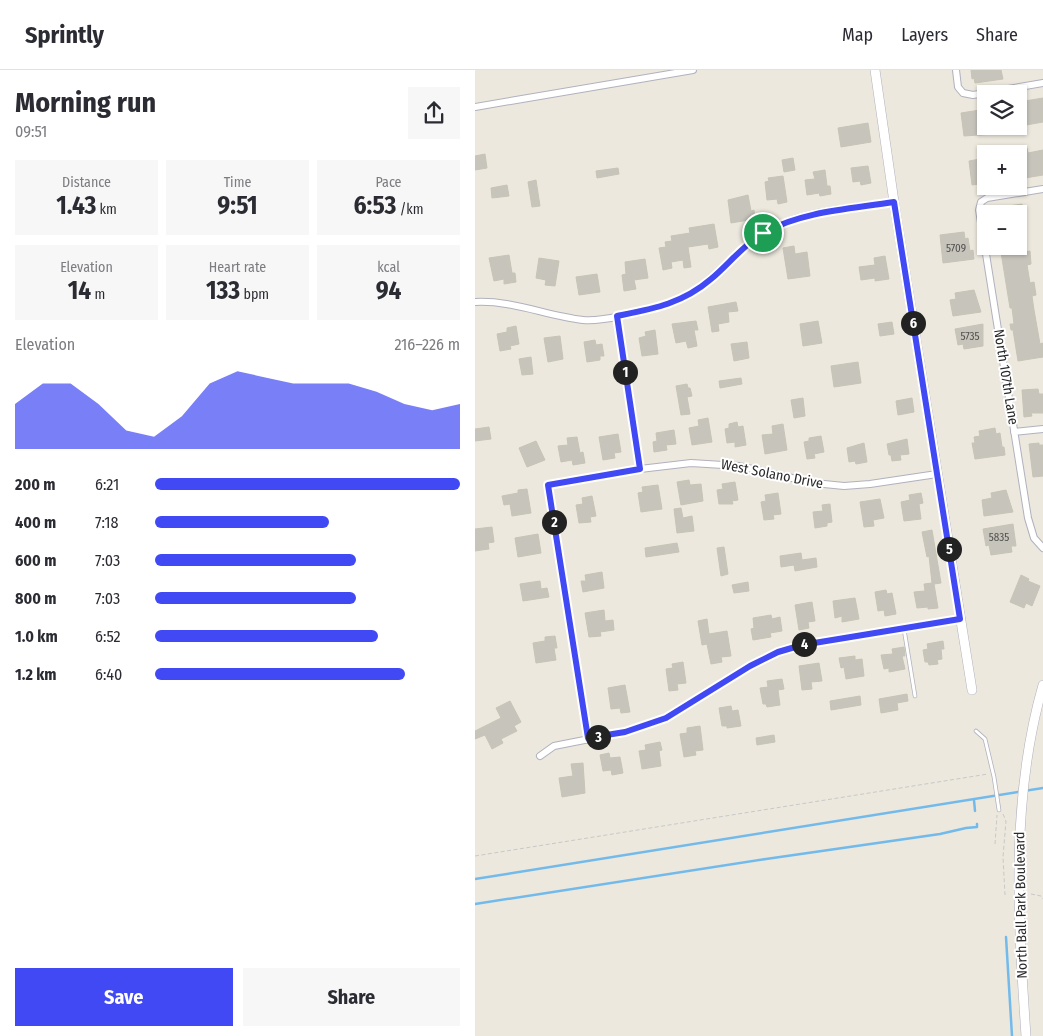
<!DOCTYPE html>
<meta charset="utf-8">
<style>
:root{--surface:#fff;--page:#f7f7f7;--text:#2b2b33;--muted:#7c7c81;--line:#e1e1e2;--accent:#4149f5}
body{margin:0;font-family:"Fira Sans Condensed",sans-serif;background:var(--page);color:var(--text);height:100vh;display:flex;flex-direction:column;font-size:19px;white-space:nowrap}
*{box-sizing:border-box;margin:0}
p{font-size:16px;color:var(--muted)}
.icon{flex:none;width:28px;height:28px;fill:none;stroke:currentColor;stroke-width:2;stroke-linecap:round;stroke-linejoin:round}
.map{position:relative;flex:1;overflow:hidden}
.side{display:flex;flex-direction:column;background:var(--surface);width:475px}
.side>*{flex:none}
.controls{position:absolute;left:502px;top:15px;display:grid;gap:10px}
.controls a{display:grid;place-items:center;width:50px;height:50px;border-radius:0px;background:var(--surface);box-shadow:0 1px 4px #0004;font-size:25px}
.pin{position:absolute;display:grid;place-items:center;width:42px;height:42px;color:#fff;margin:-21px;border:2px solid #fff;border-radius:50%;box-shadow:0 1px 5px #0007}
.km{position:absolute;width:25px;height:25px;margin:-12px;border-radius:50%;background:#222;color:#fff;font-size:14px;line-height:25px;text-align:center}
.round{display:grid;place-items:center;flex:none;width:52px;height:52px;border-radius:0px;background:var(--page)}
.overview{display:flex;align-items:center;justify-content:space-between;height:85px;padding:0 15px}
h1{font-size:28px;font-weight:700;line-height:38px}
.figures{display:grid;grid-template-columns:repeat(3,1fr);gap:8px;height:85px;padding:5px 15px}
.figures div{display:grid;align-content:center;border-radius:0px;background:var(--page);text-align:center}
.figures b{font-size:25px;font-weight:700}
.figures small{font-size:14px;font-weight:400}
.figures p{font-size:14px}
.chart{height:140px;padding:10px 15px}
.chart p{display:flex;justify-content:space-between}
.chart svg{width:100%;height:90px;margin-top:5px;fill:var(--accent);opacity:.7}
.button{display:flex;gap:10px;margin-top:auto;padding:10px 15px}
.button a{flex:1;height:58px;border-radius:0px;background:var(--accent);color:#fff;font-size:20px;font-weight:700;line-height:58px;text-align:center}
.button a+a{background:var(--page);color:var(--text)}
ul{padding:0 15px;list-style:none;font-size:16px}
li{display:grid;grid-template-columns:80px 60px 1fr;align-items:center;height:38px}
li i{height:12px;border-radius:6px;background:var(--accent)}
header{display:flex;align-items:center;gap:30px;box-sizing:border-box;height:70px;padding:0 25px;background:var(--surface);border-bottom:1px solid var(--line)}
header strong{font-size:24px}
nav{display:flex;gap:28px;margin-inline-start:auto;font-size:18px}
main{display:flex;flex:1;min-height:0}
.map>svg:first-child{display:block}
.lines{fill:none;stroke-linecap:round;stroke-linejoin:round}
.stream{stroke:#72baeb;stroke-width:2.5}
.building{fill:#c7c4bc;stroke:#c7c4b6}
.lane-casing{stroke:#b0b1be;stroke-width:4.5}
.street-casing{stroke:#b0b1be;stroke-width:8}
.secondary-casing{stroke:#b0b1be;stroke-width:10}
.path{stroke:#c8c8c8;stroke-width:1;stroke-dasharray:4 2.5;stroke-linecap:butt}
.lane{stroke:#fff;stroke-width:3}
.street{stroke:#fff;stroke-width:6}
.secondary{stroke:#fff;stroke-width:9}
.route-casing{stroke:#fff;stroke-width:10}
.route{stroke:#4149f5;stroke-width:6}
.labels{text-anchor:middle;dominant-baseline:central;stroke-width:4;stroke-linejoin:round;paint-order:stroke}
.number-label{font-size:11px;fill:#51504e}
.street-label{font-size:14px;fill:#2a2a2a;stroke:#fff}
</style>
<header>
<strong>Sprintly</strong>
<nav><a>Map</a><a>Layers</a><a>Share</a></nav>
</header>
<main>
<section class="side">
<div class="overview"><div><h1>Morning run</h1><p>09:51</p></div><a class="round"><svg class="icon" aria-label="share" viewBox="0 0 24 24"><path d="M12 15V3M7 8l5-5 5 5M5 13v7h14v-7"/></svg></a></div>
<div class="figures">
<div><p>Distance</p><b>1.43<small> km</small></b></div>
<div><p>Time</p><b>9:51</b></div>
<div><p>Pace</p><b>6:53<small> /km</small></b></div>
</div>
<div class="figures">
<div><p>Elevation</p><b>14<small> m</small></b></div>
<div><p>Heart rate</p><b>133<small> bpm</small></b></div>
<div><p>kcal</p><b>94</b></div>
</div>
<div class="chart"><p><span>Elevation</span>216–226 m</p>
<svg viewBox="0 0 160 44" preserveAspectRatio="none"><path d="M0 44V22L10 12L20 12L30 22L40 35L50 38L60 28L70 12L80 6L90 9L100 12L110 12L120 12L130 16L140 22L150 25L160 22V44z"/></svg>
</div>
<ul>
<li><b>200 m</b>6:21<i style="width:100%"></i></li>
<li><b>400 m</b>7:18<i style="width:57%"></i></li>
<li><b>600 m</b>7:03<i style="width:66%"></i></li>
<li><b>800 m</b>7:03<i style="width:66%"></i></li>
<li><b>1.0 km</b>6:52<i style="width:73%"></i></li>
<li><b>1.2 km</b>6:40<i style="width:82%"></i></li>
</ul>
<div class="button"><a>Save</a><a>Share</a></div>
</section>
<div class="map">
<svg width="568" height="966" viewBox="0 0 568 966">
<rect width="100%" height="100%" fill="#ece8dd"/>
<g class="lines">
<!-- stream -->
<path class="stream" d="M499 730 500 741
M0 809 568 718
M0 834 291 789 465 764 491 758 502 757V754
M531 867 537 966"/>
</g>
<!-- building -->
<path class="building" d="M496 0H526L528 9 500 13 499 8 497 9Z
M568 28V52L551 55 550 52 544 53V32Z
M511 39V56H517L518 64 489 66 486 43Z
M393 53 396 72 366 77 363 58Z
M552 78 553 83 568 80V105L544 109V80Z
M10 84 12 98 0 100V86Z
M318 88 320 100 309 102 307 90Z
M511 88V113L497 115 494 91Z
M393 96 396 113 386 115 385 111 378 112 376 98Z
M143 98 144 104 122 108 121 101Z
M350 100 352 116H355L356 124 345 126 344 123 332 125 330 110 340 109 338 102Z
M308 106 312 132 303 134 302 129 292 130 290 112 294 111 293 108Z
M61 110 65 136 57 137 53 112Z
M32 115 34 126 17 128 16 118Z
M273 125 276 141 279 140 280 149 256 153 253 130Z
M547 134 548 144H521L520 138Z
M239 154 243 177 234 179 233 174 213 177 216 197 209 198 208 190 196 192 197 198 188 200 184 178 191 177 190 172 197 171 196 166 215 163 214 158Z
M489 162 490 169 493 168 495 181 498 180 499 189 468 193 465 165Z
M319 176 320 184 332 182 335 206 313 209 308 178Z
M525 176H547L548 182 555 181 556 194 552 195 555 213 559 212 561 225 557 226 559 240 565 274 568 273V287L543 291 538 260H536L535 254H539L537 238H535Z
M34 185 37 203H40L41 212 29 214V209L19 211 14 188Z
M410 186 414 209 400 211V208L386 210 384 197 400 195 399 188Z
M64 188 84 191 80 216 70 215 71 210 61 208Z
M170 189 173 208 159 210 161 219 149 221 147 205 151 204 150 192Z
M122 204 125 222 104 225 101 207Z
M499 220 506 242 478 246 475 230 481 229 480 223Z
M261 232 263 241 253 242 254 252 243 254 244 261 237 262 233 237Z
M221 251 223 260H219L222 276 213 278 211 271 201 273 197 254Z
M343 251 347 273 328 276 325 254Z
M417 252 419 264 405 266 403 254Z
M508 254V276L489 279 488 274 483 275 480 259Z
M41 256 44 274 35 276 36 279 25 281 22 264 32 262V258Z
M180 260 183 284 167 286 164 268 171 266 170 262Z
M85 266 88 289 73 292 69 268Z
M120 270 121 275 127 274 129 286H125V290L112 292 109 272Z
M272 272 274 288 259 291 256 274Z
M56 287 58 304 47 305 44 289Z
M383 292 386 313 359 317 356 296Z
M266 308 267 314 245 318 244 311Z
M212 314 213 318H215L217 326 212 327 215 344 206 345 201 316Z
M563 319 564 324H568V343H556L557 346 549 347 547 320Z
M328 328 330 346 319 348 316 330Z
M437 328 439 342 423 345 421 331Z
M233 348 237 372 217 375 214 358 224 356 223 350Z
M262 352 263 357 268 356 271 375 260 377V372L252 373 250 359 254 358V354Z
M308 354 312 380 290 384 287 365 298 364 297 356Z
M14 357 16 369 0 371V359Z
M520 358 521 364 525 363 527 377H529L530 385 500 389 497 373H500L499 367 505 366 504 361Z
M199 360 201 374 191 375 192 380 179 382 178 372 182 371 181 363Z
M143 364 146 382 139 383 140 388 128 390 124 367Z
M346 366 349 382 339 384 340 388 332 389 329 372 334 371V368Z
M102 367 105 383 108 382 110 393 98 395 97 390 86 392 83 376 93 375 92 368Z
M432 369 434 384 425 385 426 390 417 391 416 385H414L412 374Z
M61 371 70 390 52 397 44 378Z
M389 373 392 392 381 394 380 391 374 392 372 378Z
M564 373V375H568V406L558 407 554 374Z
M214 410 215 415 226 414 228 431 206 435 202 412Z
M260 412 263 430 257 431 258 434H244L242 420 248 419 247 414Z
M183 415 187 439 166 442 163 423 168 422 167 417Z
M52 419 56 443 37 446 35 434 29 435 27 426 43 423V420Z
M531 420 538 442 509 446 507 430 517 428 516 423Z
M303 423 306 444 298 445 299 449 289 450 286 432 291 431 290 425Z
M446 423 448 433 444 434 446 449 429 451 426 432 435 430 434 425Z
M117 426 121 446 115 447 116 452 104 453 101 435 108 434 107 428Z
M405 429 409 448 398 450 399 456 389 457 385 432Z
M355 434 357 452 352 453V456L340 458 338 442 348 441 347 435Z
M206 438 208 448 217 446 219 461 202 463 199 439Z
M538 454 541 476H536L537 482 516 485 514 475 511 476 508 459Z
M17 457 19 472 13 473 14 479 0 481V459Z
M457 460 466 513 459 514 463 538 453 539V537L442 538 439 522 450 521 449 514 457 513 454 486 452 487 447 462Z
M63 464 66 483 43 487 40 468Z
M202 473 204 482 171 487 170 478Z
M249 477 253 504 246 506 242 478Z
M326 483 327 490 341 488 342 497 320 501 319 495 306 497 305 486Z
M127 502 129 518 108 522 106 511H111L110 505Z
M546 505 554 509 553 511 565 516 557 536 551 533 549 538 535 532Z
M65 511 66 519 72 518 74 527 48 531 45 514Z
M273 512 274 521 259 523 257 515Z
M411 520 412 524 417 523 421 544 410 546 409 540 403 541 400 522Z
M380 528 384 549 367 552V546L360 548 358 531Z
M337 532 340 551 333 552 334 558 324 560 320 535Z
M129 540 130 551 138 550 139 560 125 562 126 566 114 567 110 543Z
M296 545 297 549 305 547 307 561 295 563 296 567 278 570 276 559 279 558 278 548Z
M232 549 234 564 252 561 256 586 246 587 247 592 236 594 232 574 227 575 223 551Z
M80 566 82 578H79L81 590 61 593 58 573 70 571V567Z
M468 571 469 579H466L467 589 462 590 463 594 454 595 453 592H450L448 580 453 579 452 574Z
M429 577 430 586H427L430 599 414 602V598L409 599 406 585 418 584 417 579Z
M380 586V590L387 589 389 606 371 609 369 597 366 598 364 588Z
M208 592 211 613 202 614 203 620 194 621 191 599 198 598 197 594Z
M344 593 347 611 336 612 337 619 327 620 324 596Z
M307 609 309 619 303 620 305 635 292 637 291 634H288L285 618 293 617 292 611Z
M150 615 155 642 146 643 145 638 136 639 133 618Z
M432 624 433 631 422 633 423 640 406 643 404 629Z
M385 626 386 635 356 640 355 631Z
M35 631 46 652 39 656 42 661 26 669 28 673 17 679 10 665 0 669V661L26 648 21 638Z
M256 636 257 641 263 640 266 656 252 658V656H247L244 638Z
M225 656 228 680 220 681 221 685 209 687 205 664 212 663V658Z
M299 665 300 672 282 675 281 668Z
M185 672 187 680 184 681 186 696 167 699 164 681 171 680 170 675Z
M134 683 135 688 145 687 148 703 137 705 136 700 128 701 125 685Z
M108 693 110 723 87 727 84 708 98 706 96 694Z"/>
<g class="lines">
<defs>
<path id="lane" d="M429 559 440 626
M501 661 510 669 519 707 524 740"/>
<path id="street" d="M481 0 483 17 488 23 498 25 568 13
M0 37 218 0
M0 232C37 230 72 246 108 250 127 252 171 241 190 235 231 223 253 186 287 164 323 140 378 138 419 132
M142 246 165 399
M539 362 568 359
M568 478 559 468 553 448 504 140 506 132 512 128 568 119
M113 668 73 415 165 399 216 393 264 396 339 413 369 416 395 414 462 404
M65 686 79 676 150 662 191 648 275 596 303 582 327 575 485 549"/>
<path id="secondary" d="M400 0 419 132 497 620
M551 966C543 848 535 730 568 615"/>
</defs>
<!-- lane casing -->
<use href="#lane" class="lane-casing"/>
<!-- street casing -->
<use href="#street" class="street-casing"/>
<!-- secondary casing -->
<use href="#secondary" class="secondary-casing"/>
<!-- path -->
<path class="path" d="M528 744 531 751 528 787 530 825
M520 774 522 745
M0 786 513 704
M556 824 566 826 568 829"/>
<!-- lane -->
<use href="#lane" class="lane"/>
<!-- street -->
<use href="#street" class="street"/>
<!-- secondary -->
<use href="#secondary" class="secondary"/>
</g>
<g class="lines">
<defs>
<path id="route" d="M419 132 485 549 327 575 303 582 275 596 191 648 150 662 113 668 73 415 165 399 142 246C177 239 207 234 236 209 254 194 269 174 290 162 329 141 376 139 419 132Z"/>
</defs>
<!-- route casing -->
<use href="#route" class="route-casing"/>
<!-- route -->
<use href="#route" class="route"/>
</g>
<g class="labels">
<!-- number labels -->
<g class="number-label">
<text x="481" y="178">5709</text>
<text x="495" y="266">5735</text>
<text x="524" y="467">5835</text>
</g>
<!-- street labels -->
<g class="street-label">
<text transform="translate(531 307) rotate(81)">North 107th Lane</text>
<text transform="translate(297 404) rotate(11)">West Solano Drive</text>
<text transform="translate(546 835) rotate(-91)">North Ball Park Boulevard</text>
</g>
</g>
</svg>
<div class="controls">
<a><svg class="icon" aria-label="layers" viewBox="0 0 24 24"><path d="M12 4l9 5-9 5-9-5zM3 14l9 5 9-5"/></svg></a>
<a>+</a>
<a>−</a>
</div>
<div class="pin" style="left:288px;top:163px;background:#1e9e55"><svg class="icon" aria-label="arrive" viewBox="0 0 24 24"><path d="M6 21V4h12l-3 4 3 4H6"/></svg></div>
<b class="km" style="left:150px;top:302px">1</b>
<b class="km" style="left:79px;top:452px">2</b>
<b class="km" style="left:123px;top:667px">3</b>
<b class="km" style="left:329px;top:574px">4</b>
<b class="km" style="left:474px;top:479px">5</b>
<b class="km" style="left:438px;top:253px">6</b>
</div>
</main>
